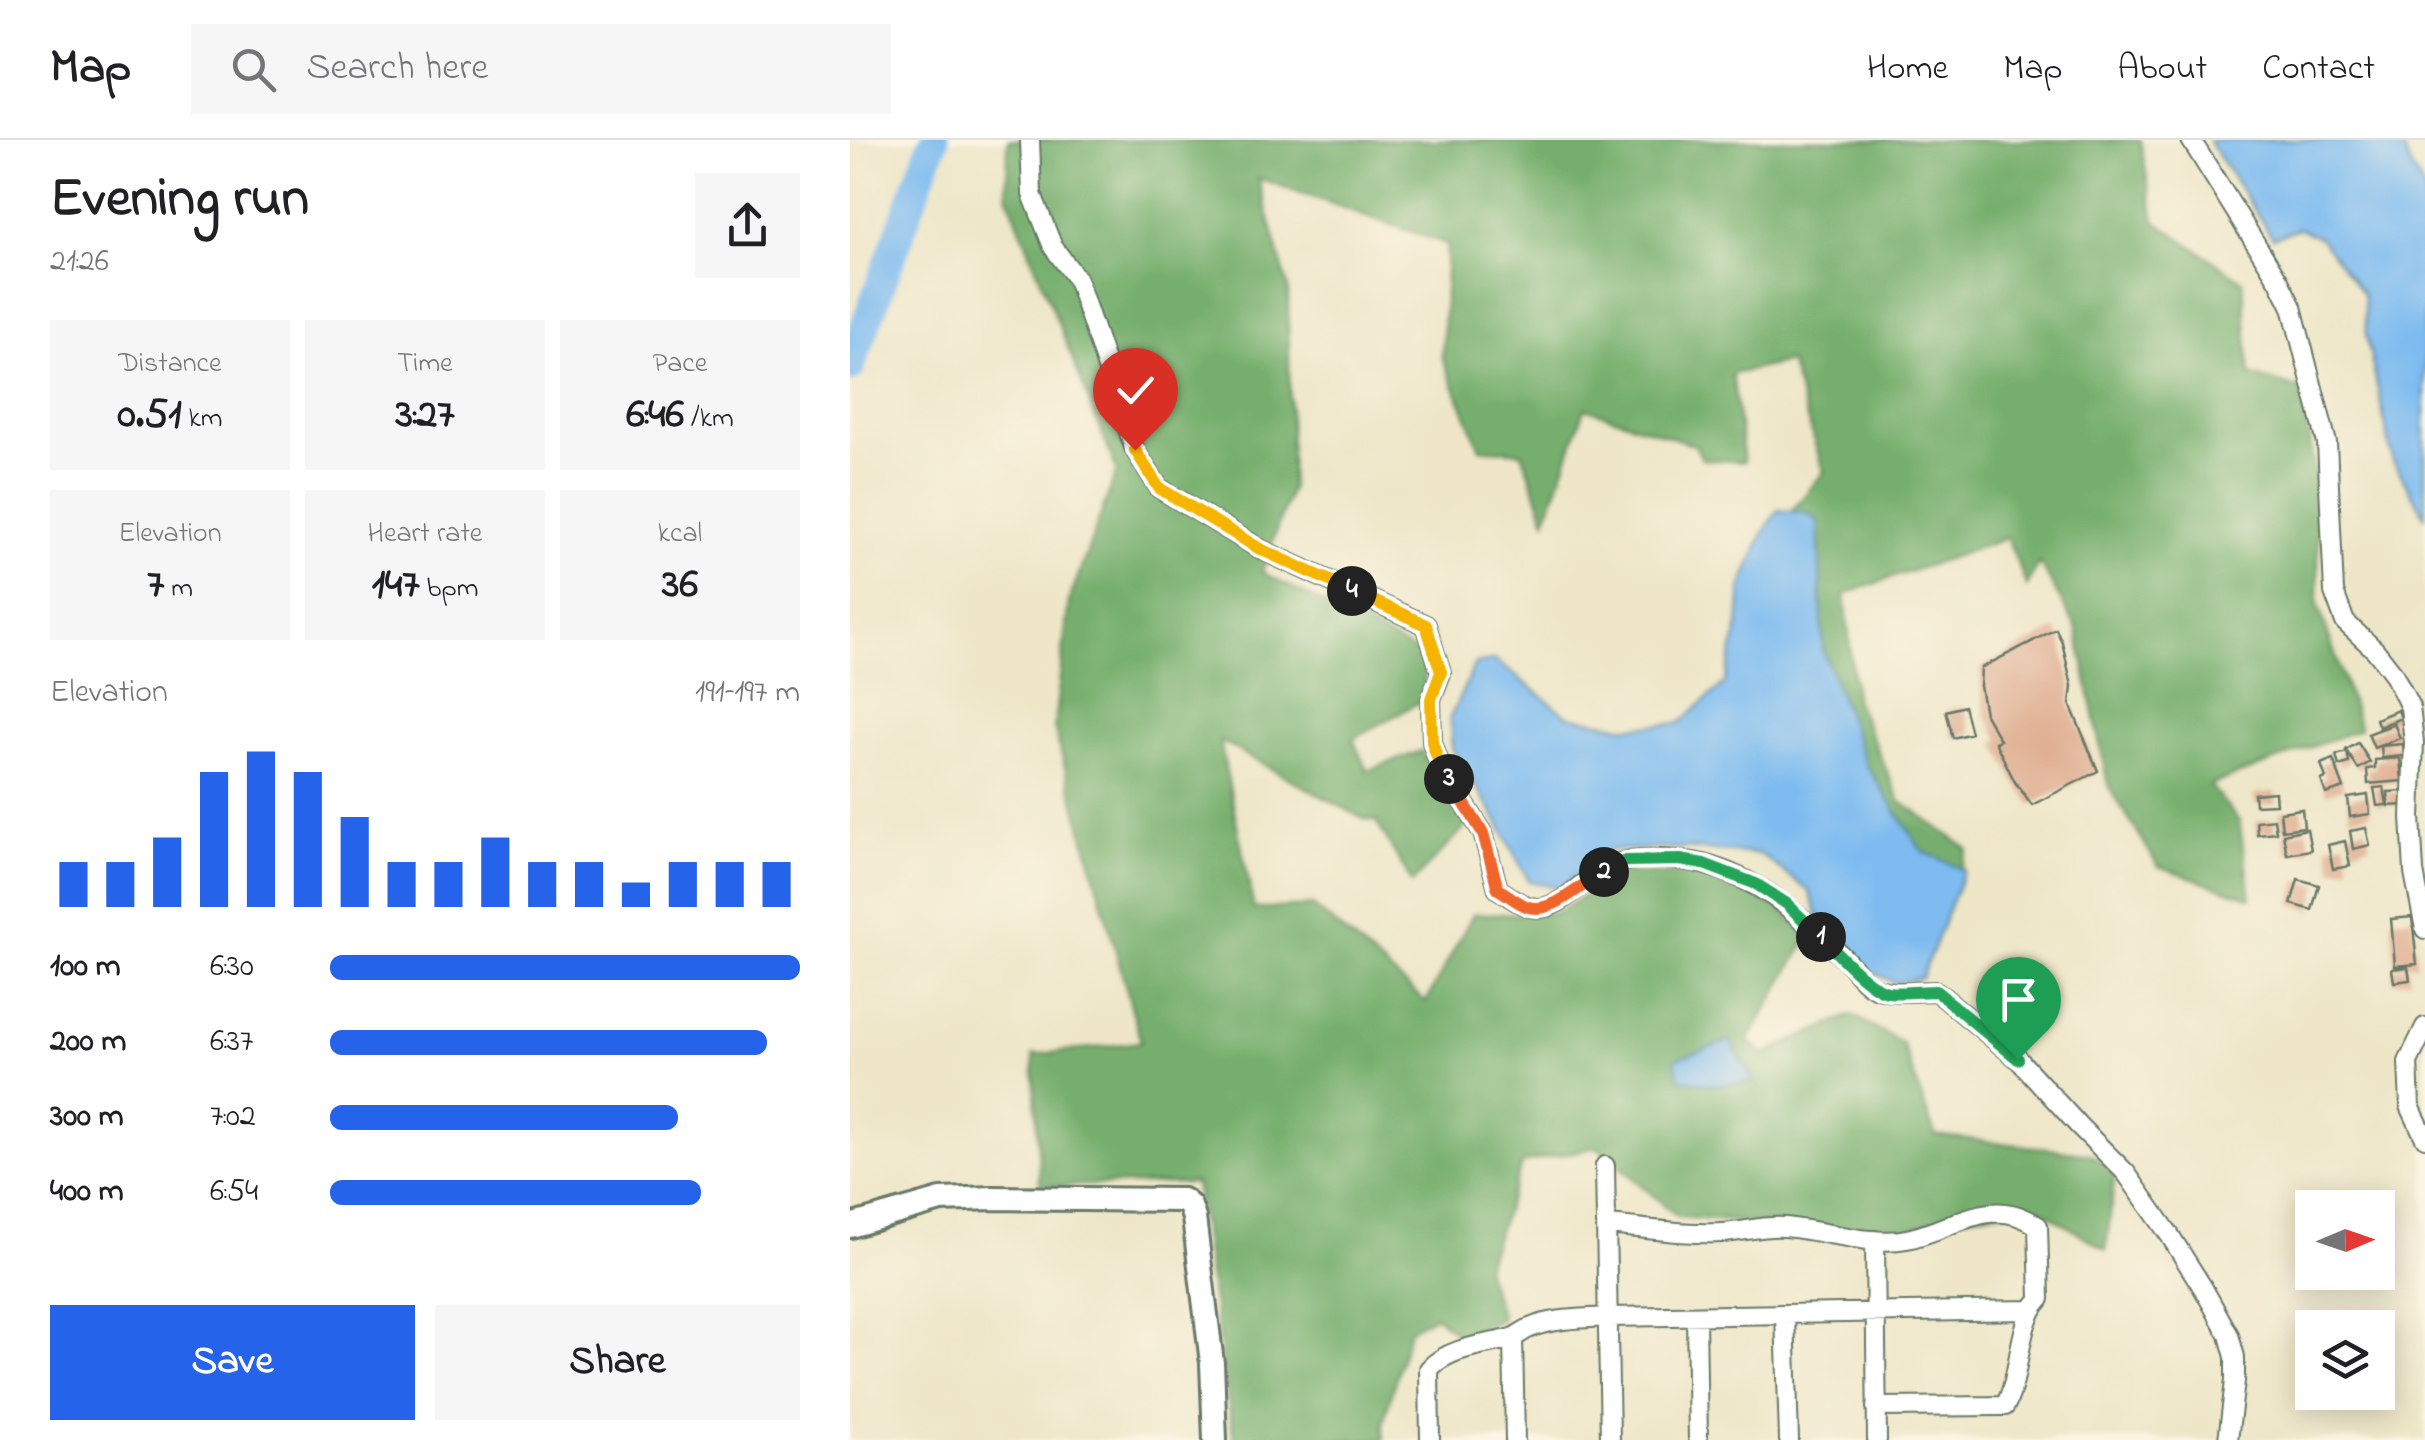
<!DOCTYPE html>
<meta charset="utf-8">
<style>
:root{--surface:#fff;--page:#f6f6f6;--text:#202124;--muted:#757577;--line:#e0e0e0;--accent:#2563eb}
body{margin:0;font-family:"Indie Flower",sans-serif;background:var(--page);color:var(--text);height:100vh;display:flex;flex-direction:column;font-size:38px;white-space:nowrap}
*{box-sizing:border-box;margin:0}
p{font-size:32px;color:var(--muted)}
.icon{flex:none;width:55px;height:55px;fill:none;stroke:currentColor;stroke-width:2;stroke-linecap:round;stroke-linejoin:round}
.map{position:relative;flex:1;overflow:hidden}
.sheet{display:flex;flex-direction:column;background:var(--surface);width:850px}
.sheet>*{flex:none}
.needle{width:65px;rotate:88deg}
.tools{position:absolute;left:1445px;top:1050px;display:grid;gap:20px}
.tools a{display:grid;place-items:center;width:100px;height:100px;border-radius:0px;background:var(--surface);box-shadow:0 5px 25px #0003;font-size:50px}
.pin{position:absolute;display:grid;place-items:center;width:85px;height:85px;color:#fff;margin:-102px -42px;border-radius:50% 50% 50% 0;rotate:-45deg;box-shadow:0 0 10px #0007}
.pin .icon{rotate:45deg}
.km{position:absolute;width:50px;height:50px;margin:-25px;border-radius:50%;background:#222;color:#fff;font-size:28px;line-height:50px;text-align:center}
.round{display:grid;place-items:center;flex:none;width:105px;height:105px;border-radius:0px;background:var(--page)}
.summary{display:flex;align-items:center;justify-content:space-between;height:170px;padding:0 50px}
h1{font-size:55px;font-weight:800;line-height:75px}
.figures{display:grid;grid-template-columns:repeat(3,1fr);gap:15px;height:170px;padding:10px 50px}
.figures div{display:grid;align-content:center;border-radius:0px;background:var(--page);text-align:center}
.figures b{font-size:42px;font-weight:800}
.figures small{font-size:28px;font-weight:400}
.figures p{font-size:28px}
.chart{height:280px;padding:20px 50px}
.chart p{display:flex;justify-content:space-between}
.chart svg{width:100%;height:180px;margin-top:10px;stroke:var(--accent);stroke-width:6}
.cta{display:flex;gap:20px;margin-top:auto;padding:20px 50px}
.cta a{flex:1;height:115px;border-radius:0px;background:var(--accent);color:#fff;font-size:40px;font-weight:800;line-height:115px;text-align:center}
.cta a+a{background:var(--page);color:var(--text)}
ul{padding:0 50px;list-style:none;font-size:32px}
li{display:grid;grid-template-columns:160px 120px 1fr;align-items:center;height:75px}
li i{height:25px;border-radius:12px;background:var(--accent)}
header{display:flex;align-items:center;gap:60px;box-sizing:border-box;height:140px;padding:0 50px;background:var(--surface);border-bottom:2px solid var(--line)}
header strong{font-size:48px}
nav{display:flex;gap:55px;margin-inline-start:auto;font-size:35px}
.search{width:700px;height:90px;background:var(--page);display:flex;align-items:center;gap:25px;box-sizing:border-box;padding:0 35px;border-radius:0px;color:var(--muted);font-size:38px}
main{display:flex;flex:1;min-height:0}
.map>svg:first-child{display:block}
.forest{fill:#76af6d;stroke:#4a7650;stroke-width:2.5}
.water{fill:#7dbbf0;stroke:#4e7c92;stroke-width:2.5}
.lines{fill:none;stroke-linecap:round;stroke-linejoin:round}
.river{stroke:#7dbbf0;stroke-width:30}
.building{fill:#dfaf92}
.street-casing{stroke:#677867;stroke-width:22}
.secondary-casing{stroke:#677867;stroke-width:28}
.street{stroke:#fff;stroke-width:18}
.secondary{stroke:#fff;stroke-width:22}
.split-1-casing{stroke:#fff;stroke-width:20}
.split-2-casing{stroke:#fff;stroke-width:20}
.split-3-casing{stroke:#fff;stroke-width:20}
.split-4-casing{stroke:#fff;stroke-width:20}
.split-5-casing{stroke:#fff;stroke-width:20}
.split-1{stroke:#22a559;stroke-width:12}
.split-2{stroke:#22a559;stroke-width:12}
.split-3{stroke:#f0652b;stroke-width:12}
.split-4{stroke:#f5b400;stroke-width:12}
.split-5{stroke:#f5b400;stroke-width:12}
</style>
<header>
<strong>Map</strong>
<div class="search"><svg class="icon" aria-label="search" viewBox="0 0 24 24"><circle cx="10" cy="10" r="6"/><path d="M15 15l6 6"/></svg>Search here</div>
<nav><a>Home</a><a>Map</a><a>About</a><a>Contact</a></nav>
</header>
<main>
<section class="sheet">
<div class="summary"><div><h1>Evening run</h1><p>21:26</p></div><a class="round"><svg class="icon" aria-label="share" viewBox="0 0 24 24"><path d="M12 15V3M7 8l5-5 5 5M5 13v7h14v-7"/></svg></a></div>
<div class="figures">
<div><p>Distance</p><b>0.51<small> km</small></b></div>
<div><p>Time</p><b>3:27</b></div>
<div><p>Pace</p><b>6:46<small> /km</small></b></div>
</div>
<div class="figures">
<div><p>Elevation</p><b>7<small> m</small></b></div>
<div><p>Heart rate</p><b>147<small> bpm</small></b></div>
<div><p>kcal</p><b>36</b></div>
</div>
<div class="chart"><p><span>Elevation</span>191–197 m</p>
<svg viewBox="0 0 160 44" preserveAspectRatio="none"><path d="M5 44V33M15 44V33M25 44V27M35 44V11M45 44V6M55 44V11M65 44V22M75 44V33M85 44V33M95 44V27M105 44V33M115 44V33M125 44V38M135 44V33M145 44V33M155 44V33"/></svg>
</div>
<ul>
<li><b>100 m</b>6:30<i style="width:100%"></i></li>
<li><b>200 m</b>6:37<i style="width:93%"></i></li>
<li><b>300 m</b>7:02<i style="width:74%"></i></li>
<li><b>400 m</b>6:54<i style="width:79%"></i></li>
</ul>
<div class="cta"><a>Save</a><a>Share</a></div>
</section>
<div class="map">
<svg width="1575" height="1300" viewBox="0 0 1575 1300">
<rect width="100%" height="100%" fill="#fcf5e5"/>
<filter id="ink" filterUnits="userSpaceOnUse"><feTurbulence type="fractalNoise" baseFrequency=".01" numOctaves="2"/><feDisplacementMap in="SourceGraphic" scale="20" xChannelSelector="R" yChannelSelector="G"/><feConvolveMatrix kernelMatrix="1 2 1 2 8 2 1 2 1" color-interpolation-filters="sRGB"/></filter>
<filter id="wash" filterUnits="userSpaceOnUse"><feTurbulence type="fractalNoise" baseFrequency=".0048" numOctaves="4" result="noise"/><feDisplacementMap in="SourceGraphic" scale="40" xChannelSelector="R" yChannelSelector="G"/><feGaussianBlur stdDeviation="2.25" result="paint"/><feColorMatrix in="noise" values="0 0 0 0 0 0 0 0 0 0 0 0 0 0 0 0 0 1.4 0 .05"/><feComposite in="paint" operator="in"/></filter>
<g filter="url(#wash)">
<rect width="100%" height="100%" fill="#eee6c7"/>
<!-- forest -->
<path class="forest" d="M158 0H1290L1305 81 1393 141 1400 235 1450 249 1469 355 1468 464 1510 589 1360 645 1389 681 1401 758 1308 726 1258 645 1227 489 1189 422 1177 446 1157 398 995 454 1005 559 1050 661 1118 709 1108 740 1026 691 955 522 939 374 974 332 939 222 882 234 894 322 852 319 845 305 735 268 696 380 672 312 630 308 592 217 597 104 408 38 438 147 441 348 412 432 576 517 573 560 503 599 517 631 571 611 619 683 562 743 526 681 514 679 370 601 404 769 463 766 576 862 623 774 704 773 776 732 847 735 927 766 959 797 898 901 914 914 1002 875 1052 903 1085 995 1241 1014 1265 1033 1256 1110 1187 1067 1088 1079 1046 1094 828 1077 747 1007 672 1023 635 1128 652 1179 609 1197 585 1175 559 1190 533 1284 534 1300H384L345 1043 190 1046 183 915 291 902 204 587 219 461 267 331 157 54Z"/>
<!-- water -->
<path class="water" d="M1358 0H1550L1560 25 1575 51V376L1543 321 1516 194 1513 154 1470 98 1449 88 1423 98Z
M928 370 955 373 968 380 973 510 1015 623 1072 711 1114 730 1071 838 1045 843 1017 829 976 796 959 751 910 714 829 708 760 710 710 748 679 741 642 671 602 609 600 578 625 524 645 520 718 576 779 587 830 583 875 543 889 484 892 446 913 393Z
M880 901 905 942 864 945 829 938 825 919Z"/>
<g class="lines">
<!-- river -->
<path class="river" d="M0 227 84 0"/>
</g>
<g id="blocks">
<!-- building -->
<path class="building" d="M1206 489 1212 502 1222 546 1220 564 1248 631 1182 665 1165 642 1145 602 1150 600 1135 574 1130 546 1131 528Z
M1114 566 1121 593 1103 598 1096 571Z
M1548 570 1551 578 1529 587 1526 579Z
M1544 584 1550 598 1524 608 1518 594Z
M1508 603 1520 622 1508 629 1496 610Z
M1553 604 1554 616 1532 618 1531 606Z
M1497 612 1499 623 1489 626 1486 615Z
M1550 618 1552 641 1518 644 1517 629 1525 628V620Z
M1483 619 1494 648 1476 654 1471 640 1476 638 1471 624Z
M1534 647 1537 665 1527 666 1524 648Z
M1554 651V665L1539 666 1538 652Z
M1425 652 1426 664 1405 665 1404 654Z
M1518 655 1520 674 1500 677 1498 658Z
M1452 669 1454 687 1432 690 1430 672Z
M1424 679 1426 692 1407 694 1406 681Z
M1516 688 1520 705 1503 709 1500 691Z
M1457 689 1461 710 1437 714 1433 694Z
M1495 701 1500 726 1483 729 1478 705Z
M1448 739 1469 745 1462 770 1441 764Z
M1562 777 1567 824 1545 826 1541 779Z
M1558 827 1560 840 1544 842 1542 829Z"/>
</g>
</g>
<g filter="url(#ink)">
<use href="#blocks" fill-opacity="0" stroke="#677867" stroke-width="2.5"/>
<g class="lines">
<defs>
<path id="street" d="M180 0 182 54 203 107 227 139 285 310 309 348 410 409 576 485 591 533 581 559 582 602 589 623 633 693 648 749C660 756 674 769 689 768 710 767 725 748 741 738 751 732 765 724 776 721 795 717 834 719 853 724 915 741 947 774 992 816 1003 826 1012 842 1025 848 1044 855 1066 851 1086 851L1168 919 1229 986 1276 1033 1319 1094 1353 1148 1379 1195 1385 1217V1241L1378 1300
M1341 0 1429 141 1442 167 1477 303 1484 452 1495 482 1525 510 1543 533 1560 567 1564 602 1561 677 1564 732 1575 789
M1575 887 1558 922 1560 966 1575 998
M755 1026 760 1300
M757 1085C794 1088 835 1095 872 1093 893 1092 914 1085 934 1087 972 1090 1019 1106 1057 1099 1103 1090 1140 1053 1188 1086L1190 1159C1166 1185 1172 1234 1155 1266L1026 1267
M1025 1100 1027 1300
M935 1174 939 1300
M846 1176 848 1300
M663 1198 665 1300
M580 1300 579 1229C598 1208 633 1205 659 1199 667 1197 672 1191 680 1188 703 1178 733 1179 758 1177L1180 1170"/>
<path id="secondary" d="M0 1086 91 1060 143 1058 333 1060 340 1066 344 1078 362 1223 365 1300"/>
</defs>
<!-- street casing -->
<use href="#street" class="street-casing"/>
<!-- secondary casing -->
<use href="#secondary" class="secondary-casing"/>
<!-- street -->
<use href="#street" class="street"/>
<!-- secondary -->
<use href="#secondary" class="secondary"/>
</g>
</g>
<g class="lines" filter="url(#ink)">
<defs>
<path id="split-1" d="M971 797C987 812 1019 849 1038 852 1053 854 1071 851 1086 851L1168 919"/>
<path id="split-2" d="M754 732 775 721 830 720 854 724 906 744 937 764 971 797"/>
<path id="split-3" d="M599 639 633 693 648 749C657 754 666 762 676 766 702 777 732 742 754 732"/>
<path id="split-4" d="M502 451 576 485 591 532 581 559 582 602 589 623 599 639"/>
<path id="split-5" d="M285 310 309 348 410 409 502 451"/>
</defs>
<!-- split-1 casing -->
<use href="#split-1" class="split-1-casing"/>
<!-- split-2 casing -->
<use href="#split-2" class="split-2-casing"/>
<!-- split-3 casing -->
<use href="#split-3" class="split-3-casing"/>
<!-- split-4 casing -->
<use href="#split-4" class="split-4-casing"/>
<!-- split-5 casing -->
<use href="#split-5" class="split-5-casing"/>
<!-- split-1 -->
<use href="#split-1" class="split-1"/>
<!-- split-2 -->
<use href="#split-2" class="split-2"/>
<!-- split-3 -->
<use href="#split-3" class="split-3"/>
<!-- split-4 -->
<use href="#split-4" class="split-4"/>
<!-- split-5 -->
<use href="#split-5" class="split-5"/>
</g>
</svg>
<div class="tools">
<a><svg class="needle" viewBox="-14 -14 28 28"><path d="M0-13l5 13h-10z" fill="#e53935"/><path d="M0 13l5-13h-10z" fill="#757577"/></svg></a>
<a><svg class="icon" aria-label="layers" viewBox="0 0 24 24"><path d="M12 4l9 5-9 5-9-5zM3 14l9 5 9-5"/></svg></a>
</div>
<div class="pin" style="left:1168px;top:919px;background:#1e9e55"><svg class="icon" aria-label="arrive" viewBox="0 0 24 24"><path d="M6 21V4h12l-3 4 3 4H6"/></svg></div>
<div class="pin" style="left:285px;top:310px;background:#d93025"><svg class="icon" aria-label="check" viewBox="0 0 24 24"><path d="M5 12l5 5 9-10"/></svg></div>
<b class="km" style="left:971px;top:797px">1</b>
<b class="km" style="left:754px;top:732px">2</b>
<b class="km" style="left:599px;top:639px">3</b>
<b class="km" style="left:502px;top:451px">4</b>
</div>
</main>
